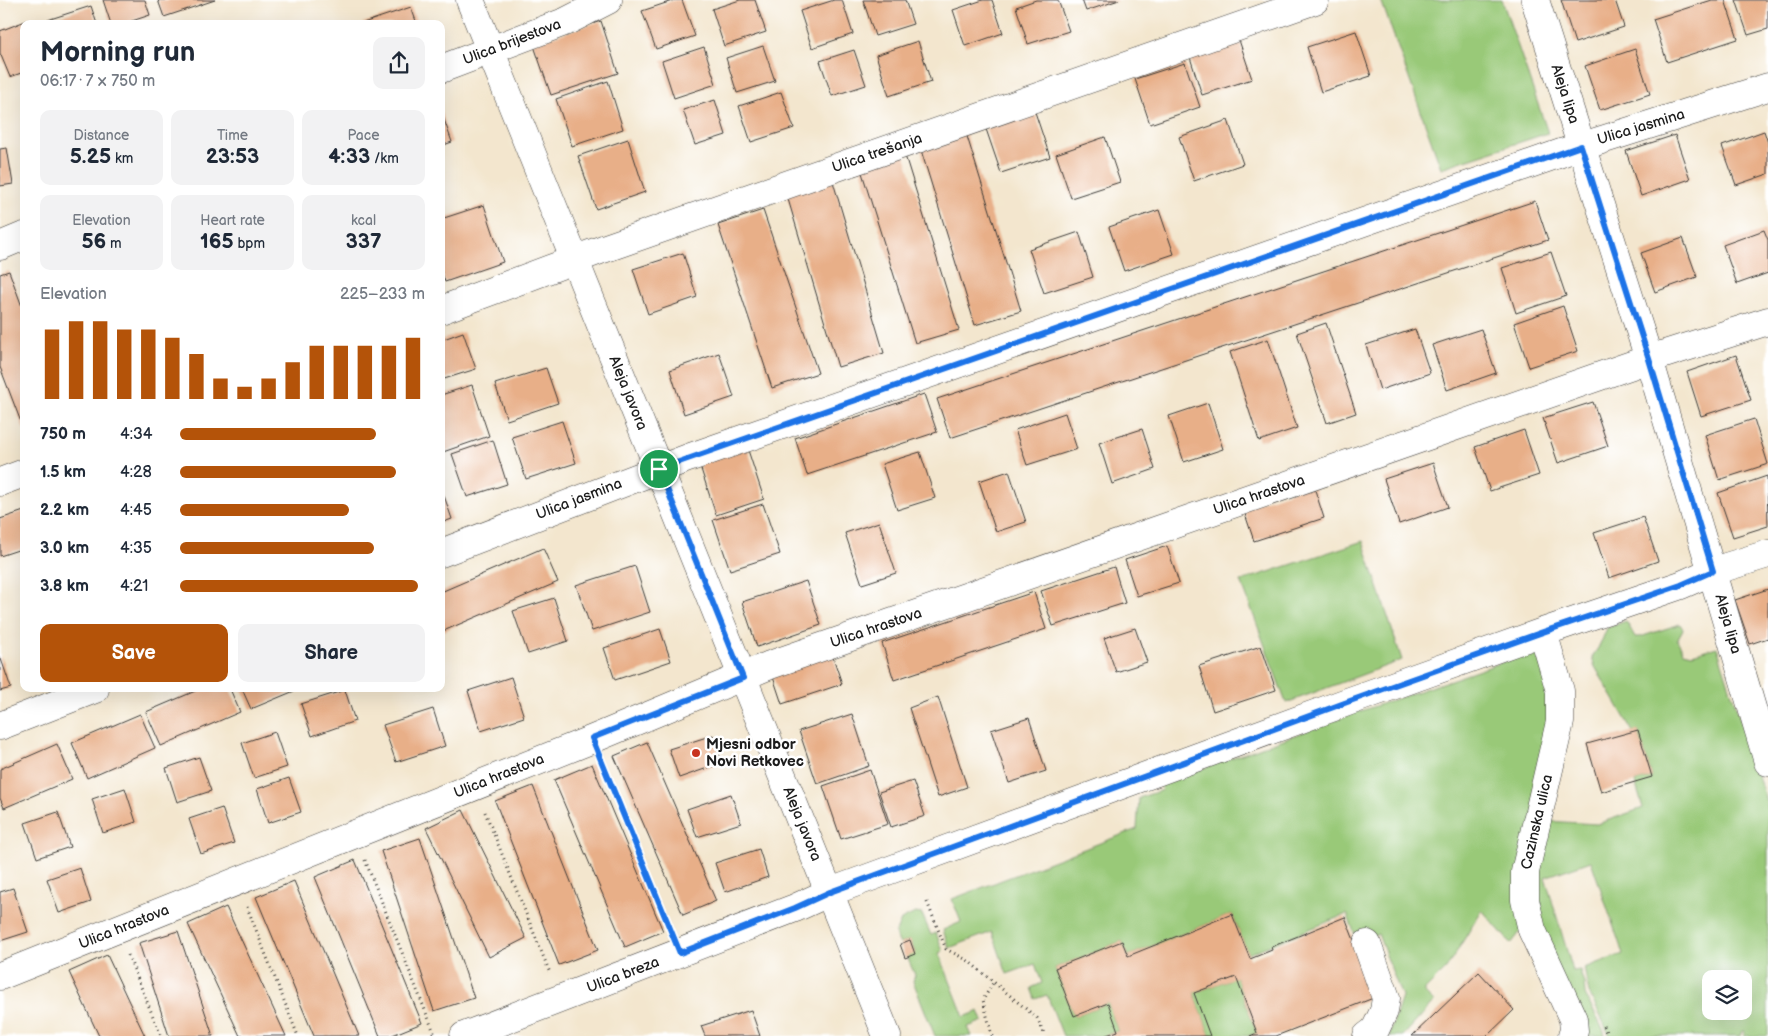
<!DOCTYPE html>
<meta charset="utf-8">
<style>
:root{--surface:#fff;--page:#f2f2f3;--text:#1f2937;--muted:#747a83;--accent:#b45309}
body{margin:0;font-family:"Balsamiq Sans",sans-serif;background:var(--page);color:var(--text);height:100vh;display:flex;flex-direction:column;font-size:19px;white-space:nowrap}
*{box-sizing:border-box;margin:0}
p{font-size:16px;color:var(--muted)}
.icon{flex:none;width:28px;height:28px;fill:none;stroke:currentColor;stroke-width:2;stroke-linecap:round;stroke-linejoin:round}
.map{position:relative;flex:1;overflow:hidden}
.sheet{position:absolute;left:20px;top:20px;width:425px;height:672px;display:flex;flex-direction:column;background:var(--surface);border-radius:10px;box-shadow:0 5px 20px #0002}
.sheet>*{flex:none}
.tools{position:absolute;left:1702px;top:970px;display:grid;gap:10px}
.tools a{display:grid;place-items:center;width:50px;height:50px;border-radius:10px;background:var(--surface);box-shadow:0 5px 20px #0002;font-size:25px}
.pin{position:absolute;display:grid;place-items:center;width:42px;height:42px;color:#fff;margin:-21px;border:2px solid #fff;border-radius:50%;box-shadow:0 1px 5px #0007}
.round{display:grid;place-items:center;flex:none;width:52px;height:52px;border-radius:10px;background:var(--page)}
.headline{display:flex;align-items:center;justify-content:space-between;height:85px;padding:0 20px}
h1{font-size:28px;font-weight:700;line-height:38px}
.figures{display:grid;grid-template-columns:repeat(3,1fr);gap:8px;height:85px;padding:5px 20px}
.figures div{display:grid;align-content:center;border-radius:10px;background:var(--page);text-align:center}
.figures b{font-size:21px;font-weight:700}
.figures small{font-size:14px;font-weight:400}
.figures p{font-size:14px}
.chart{height:140px;padding:10px 20px}
.chart p{display:flex;justify-content:space-between}
.chart svg{width:100%;height:90px;margin-top:5px;stroke:var(--accent);stroke-width:6}
.action{display:flex;gap:10px;margin-top:auto;padding:10px 20px}
.action a{flex:1;height:58px;border-radius:10px;background:var(--accent);color:#fff;font-size:20px;font-weight:700;line-height:58px;text-align:center}
.action a+a{background:var(--page);color:var(--text)}
ul{padding:0 20px;list-style:none;font-size:16px}
li{display:grid;grid-template-columns:80px 60px 1fr;align-items:center;height:38px}
li i{height:12px;border-radius:6px;background:var(--accent)}
.map>svg:first-child{display:block}
.green{fill:#99c978;stroke:#5a724a;fill-rule:evenodd}
.building{fill:#e8af88}
.lines{fill:none;stroke-linecap:round;stroke-linejoin:round}
.minor-casing{stroke:#3c3a37;stroke-width:29}
.path{stroke:#3c3a37;stroke-width:3;stroke-dasharray:1 4;stroke-linecap:butt}
.minor{stroke:#fff;stroke-width:28}
.route-casing{stroke:#fff;stroke-width:10}
.route{stroke:#1a73e8;stroke-width:6}
.poi-dot{fill:#c8321e;stroke:#fff;stroke-width:2}
.labels{text-anchor:middle;dominant-baseline:central;stroke-width:5;stroke-linejoin:round;paint-order:stroke}
.street-label{font-size:15px;fill:#1c1c1c;stroke:#fff}
.poi-label{font-size:15px;font-weight:bold;fill:#1c1c1c;stroke:#fff;text-anchor:start}
</style>
<div class="map">
<svg width="1768" height="1036" viewBox="0 0 1768 1036">
<rect width="100%" height="100%" fill="#fff"/>
<filter id="ink" filterUnits="userSpaceOnUse"><feTurbulence type="fractalNoise" baseFrequency=".02" numOctaves="2"/><feDisplacementMap in="SourceGraphic" scale="10" xChannelSelector="R" yChannelSelector="G"/><feConvolveMatrix kernelMatrix="1 2 1 2 8 2 1 2 1" color-interpolation-filters="sRGB"/></filter>
<filter id="wash" filterUnits="userSpaceOnUse"><feTurbulence type="fractalNoise" baseFrequency=".0096" numOctaves="4" result="noise"/><feDisplacementMap in="SourceGraphic" scale="20" xChannelSelector="R" yChannelSelector="G"/><feGaussianBlur stdDeviation="1.12" result="paint"/><feColorMatrix in="noise" values="0 0 0 0 0 0 0 0 0 0 0 0 0 0 0 0 0 1.4 0 .05"/><feComposite in="paint" operator="in"/></filter>
<g filter="url(#wash)">
<rect width="100%" height="100%" fill="#f3e6ce"/>
<!-- green -->
<path class="green" d="M1381 0H1502L1548 133 1441 168Z
M1363 541 1402 660 1286 703 1241 581Z
M1626 621 1635 637H1640L1680 624 1683 629 1677 640 1684 652 1692 654 1717 647 1768 807V1036H1744V1031H1742L1740 1036H1610L1589 993 1584 968 1623 954 1591 861 1545 877 1573 971 1580 970 1581 975 1584 982 1585 995 1604 1031 1605 1036H1579L1534 904 1546 821 1597 824 1643 808 1635 782 1652 777 1638 730 1633 732 1594 665 1592 657 1600 645 1607 628ZM1711 979H1744V1011H1711Z
M1535 651 1553 687 1521 931 1511 944 1482 910 1446 969 1425 990V993L1434 1002 1403 1036H1389L1402 997 1378 934 1358 942 1347 914 1248 954 1232 914 1128 956 1122 941 1055 968 1074 1016 1108 1003 1118 1031 1103 1036H1063L1047 995 1035 999 1031 988 1042 983 1035 964 1007 974 992 932 949 948 943 930 961 922 952 899 1137 829 1139 798 1162 790 1160 784 1355 713Z
M915 913 922 914 931 935 936 933 943 951 939 953 964 1017 979 1011 983 1021 968 1027 972 1036H935L913 981 915 975 907 957 915 953 910 940 900 944 895 934 901 920Z
M1236 977 1257 1033 1249 1036H1210L1194 993Z"/>
<g id="blocks">
<!-- building -->
<path class="building" d="M103 0H145L150 15 123 24H111Z
M158 0H215L164 17Z
M675 0H682L695 36 656 49 642 11Z
M740 0H755L766 32 724 46 712 9Z
M834 0H842L853 34 812 48 800 11Z
M863 0H905L913 24 875 36Z
M983 0H992L1003 33 965 46 953 10Z
M1036 0H1058L1069 31 1028 44 1016 7Z
M1082 0H1119L1086 11Z
M1561 0H1615L1624 27 1575 43Z
M1712 0H1725L1738 39 1667 62 1653 19Z
M1736 0H1768V29L1748 35Z
M91 6 97 24H38V23Z
M411 7 417 24H363V23Z
M28 20 29 24H24V72L10 77 0 53V31Z
M601 21 618 73 551 95 533 43Z
M1356 31 1371 76 1321 92 1307 47Z
M1237 34 1252 79 1202 95 1188 51Z
M918 41 931 82 889 96 876 55Z
M763 46 775 81 737 93 726 58Z
M704 47 716 84 674 98 662 61Z
M1635 49 1650 94 1600 110 1585 66Z
M854 50 866 85 832 96 820 61Z
M1185 63 1200 107 1150 124 1135 79Z
M608 81 623 129 572 146 556 99Z
M781 92 794 128 751 142 739 106Z
M715 100 726 135 695 145 683 110Z
M441 111 452 142 441 146Z
M1035 112 1050 157 1001 173 986 129Z
M1228 120 1243 164 1194 181 1179 137Z
M1764 131 1768 143V174L1736 185 1722 146Z
M966 133 1021 311 975 325 920 147Z
M1675 135 1690 179 1641 196 1626 151Z
M1105 137 1120 182 1071 198 1056 154Z
M628 139 645 192 596 209 578 156Z
M7 148 13 184 0 186V149Z
M903 149 959 330 915 343 859 163Z
M831 175 884 353 838 367 785 189Z
M1535 201 1548 240 950 438 937 399Z
M484 205 503 262 445 282 441 270V219Z
M763 210 818 373 772 388 718 225Z
M1159 210 1174 254 1124 271 1109 227Z
M1764 230 1768 240V273L1737 284 1723 245Z
M1079 232 1093 277 1044 293 1029 249Z
M1683 238 1697 277 1655 292 1641 253Z
M1551 252 1566 296 1516 313 1502 268Z
M683 253 697 297 648 314 633 269Z
M9 271 24 312V430L0 367V274Z
M1563 306 1578 351 1529 367 1514 323Z
M1326 323 1356 413 1327 423 1297 333Z
M1415 329 1430 373 1380 390 1366 345Z
M1481 329 1496 373 1447 390 1432 345Z
M463 332 476 369 441 380V340Z
M1268 339 1297 428 1259 441 1230 352Z
M719 353 734 397 684 414 670 370Z
M1736 355 1751 400 1701 416 1687 372Z
M546 368 558 403 507 420 495 384Z
M472 385 489 436 443 452 441 447V395Z
M924 394 937 432 807 475 795 438Z
M1593 402 1608 446 1558 463 1543 418Z
M1208 403 1223 449 1184 462 1169 416Z
M1065 413 1077 449 1027 465 1015 430Z
M1754 419 1768 464 1719 480 1705 435Z
M562 421 576 463 526 479 512 437Z
M1142 429 1155 469 1112 484 1099 443Z
M1524 430 1539 475 1490 491 1475 447Z
M493 440 507 484 467 497 452 454Z
M746 444 764 499 716 515 698 460Z
M920 452 935 498 897 510 882 464Z
M1433 463 1448 507 1399 524 1384 479Z
M1009 471 1026 522 996 532 979 481Z
M1767 476 1768 526 1733 537 1718 493Z
M1313 484 1324 518 1254 541 1243 508Z
M441 487 452 519 441 523Z
M763 504 780 554 730 570 713 520Z
M24 511V548L0 556V519Z
M1643 517 1658 561 1609 578 1594 533Z
M879 522 896 573 862 584 845 533Z
M1167 546 1179 583 1137 596 1125 560Z
M543 548 558 582 441 632V592Z
M635 566 650 612 592 631 576 585Z
M1114 567 1125 603 1053 626 1041 591Z
M806 581 821 625 757 647 742 602Z
M1768 589V638L1750 644 1735 600Z
M1034 592 1046 629 894 680 882 643Z
M554 598 568 641 528 654 513 611Z
M1135 628 1147 662 1116 672 1104 638Z
M660 629 671 661 615 680 604 648Z
M1261 646 1276 690 1213 711 1199 666Z
M831 651 842 684 782 704 771 671Z
M0 656 11 688 0 691Z
M511 677 524 717 481 731 468 691Z
M200 689H230L240 712 161 746 146 712Z
M242 689H299L251 709Z
M345 690 355 721 312 736 301 704Z
M938 697 967 787 938 797 909 708Z
M433 709 445 746 396 762 383 725Z
M140 714 155 748 87 778 72 743Z
M852 714 869 766 817 784 799 731Z
M1029 718 1046 771 1009 783 991 730Z
M1638 730 1652 777 1601 792 1587 744Z
M275 732 287 767 254 778 242 743Z
M713 735 722 763 679 778 669 749Z
M647 742 716 901 683 915 614 756Z
M57 744 72 779 4 808 0 798V769Z
M199 757 211 791 177 802 166 768Z
M592 764 663 931 625 947 554 780Z
M870 770 888 824 841 839 823 786Z
M289 778 301 812 268 823 257 789Z
M913 781 925 816 891 827 879 792Z
M533 786 598 950 559 965 495 801Z
M125 788 136 822 103 833 92 799Z
M731 794 741 823 697 837 687 809Z
M222 808 234 843 201 854 189 819Z
M463 810 526 938 489 957 426 828Z
M58 812 70 847 37 858 25 823Z
M420 838 474 998 434 1011 381 851Z
M759 849 768 877 725 892 715 863Z
M355 860 422 1023 390 1036H380L315 877Z
M80 868 91 902 59 913 47 879Z
M294 881 359 1036H314L256 897Z
M13 888 28 932 0 941V892Z
M226 907 286 1036H240L188 924Z
M1232 914 1250 959 1272 950 1271 947 1345 917 1376 997 1276 1036H1250L1257 1033 1236 977 1194 993 1210 1036H1104L1118 1031 1108 1003 1074 1016 1055 968 1122 941 1128 956Z
M178 931 213 1036H169L139 943Z
M910 940 915 954 905 958 900 944Z
M107 955 145 1036H99L69 972Z
M1479 972 1514 1010 1487 1036H1412Z
M751 1010 760 1036H705L701 1026Z"/>
</g>
</g>
<g filter="url(#ink)">
<use href="#blocks" fill-opacity="0" stroke="#3c3a37" stroke-width="1"/>
<g class="lines">
<defs>
<path id="minor" d="M470 0 887 1036
M1535 0 1649 359 1768 762
M441 69 567 21 608 0
M0 246 24 236
M441 310 603 249 1315 0
M0 482 24 473
M441 553 688 458 1564 152 1768 87
M1543 632 1560 691V722L1525 872V900L1532 930 1573 1019 1574 1031 1572 1036
M0 726 95 689
M0 976 593 739 770 665 1649 359 1768 321
M464 1036 795 908 830 892 1350 701 1543 632 1681 585 1713 571 1768 554
M1367 1036 1375 1030 1384 1011 1386 998 1367 944"/>
</defs>
<!-- minor casing -->
<use href="#minor" class="minor-casing"/>
<!-- path -->
<path class="path" d="M603 763 669 927
M485 812 550 973
M365 860 435 1035
M927 902 946 949 967 960 1037 1018 1045 1036
M247 907 298 1036
M128 955 161 1036
M1603 1026 1608 1036
M992 1036 983 1000 993 983"/>
<!-- minor -->
<use href="#minor" class="minor"/>
</g>
</g>
<g class="lines" filter="url(#ink)">
<defs>
<path id="route" d="M1581 146 1649 359 1713 571 1681 585 1543 632 1350 701 830 892 795 908 680 953 592 738 743 678 659 469Z"/>
</defs>
<!-- route casing -->
<use href="#route" class="route-casing"/>
<!-- route -->
<use href="#route" class="route"/>
</g>
<!-- markers -->
<circle class="poi-dot" cx="696" cy="753" r="5"/>
<g class="labels">
<!-- street labels -->
<g class="street-label">
<text transform="translate(512 42) rotate(-21)">Ulica brijestova</text>
<text transform="translate(1565 94) rotate(72)">Aleja lipa</text>
<text transform="translate(1641 127) rotate(-17)">Ulica jasmina</text>
<text transform="translate(877 153) rotate(-19)">Ulica trešanja</text>
<text transform="translate(628 393) rotate(68)">Aleja javora</text>
<text transform="translate(1259 495) rotate(-19)">Ulica hrastova</text>
<text transform="translate(579 499) rotate(-21)">Ulica jasmina</text>
<text transform="translate(1728 624) rotate(74)">Aleja lipa</text>
<text transform="translate(876 628) rotate(-19)">Ulica hrastova</text>
<text transform="translate(499 776) rotate(-22)">Ulica hrastova</text>
<text transform="translate(1537 822) rotate(-77)">Cazinska ulica</text>
<text transform="translate(802 824) rotate(68)">Aleja javora</text>
<text transform="translate(124 927) rotate(-22)">Ulica hrastova</text>
<text transform="translate(623 975) rotate(-21)">Ulica breza</text>
</g>
<!-- poi labels -->
<g class="poi-label">
<text x="706" y="744">Mjesni odbor<tspan x="706" dy="17">Novi Retkovec</tspan></text>
</g>
</g>
</svg>
<div class="tools">
<a><svg class="icon" aria-label="layers" viewBox="0 0 24 24"><path d="M12 4l9 5-9 5-9-5zM3 14l9 5 9-5"/></svg></a>
</div>
<div class="pin" style="left:659px;top:469px;background:#1e9e55"><svg class="icon" aria-label="arrive" viewBox="0 0 24 24"><path d="M6 21V4h12l-3 4 3 4H6"/></svg></div>
<section class="sheet">
<div class="headline"><div><h1>Morning run</h1><p>06:17 · 7 × 750 m</p></div><a class="round"><svg class="icon" aria-label="share" viewBox="0 0 24 24"><path d="M12 15V3M7 8l5-5 5 5M5 13v7h14v-7"/></svg></a></div>
<div class="figures">
<div><p>Distance</p><b>5.25<small> km</small></b></div>
<div><p>Time</p><b>23:53</b></div>
<div><p>Pace</p><b>4:33<small> /km</small></b></div>
</div>
<div class="figures">
<div><p>Elevation</p><b>56<small> m</small></b></div>
<div><p>Heart rate</p><b>165<small> bpm</small></b></div>
<div><p>kcal</p><b>337</b></div>
</div>
<div class="chart"><p><span>Elevation</span>225–233 m</p>
<svg viewBox="0 0 160 44" preserveAspectRatio="none"><path d="M5 44V10M15 44V6M25 44V6M35 44V10M45 44V10M55 44V14M65 44V22M75 44V34M85 44V38M95 44V34M105 44V26M115 44V18M125 44V18M135 44V18M145 44V18M155 44V14"/></svg>
</div>
<ul>
<li><b>750 m</b>4:34<i style="width:80%"></i></li>
<li><b>1.5 km</b>4:28<i style="width:88%"></i></li>
<li><b>2.2 km</b>4:45<i style="width:69%"></i></li>
<li><b>3.0 km</b>4:35<i style="width:79%"></i></li>
<li><b>3.8 km</b>4:21<i style="width:97%"></i></li>
</ul>
<div class="action"><a>Save</a><a>Share</a></div>
</section>
</div>
